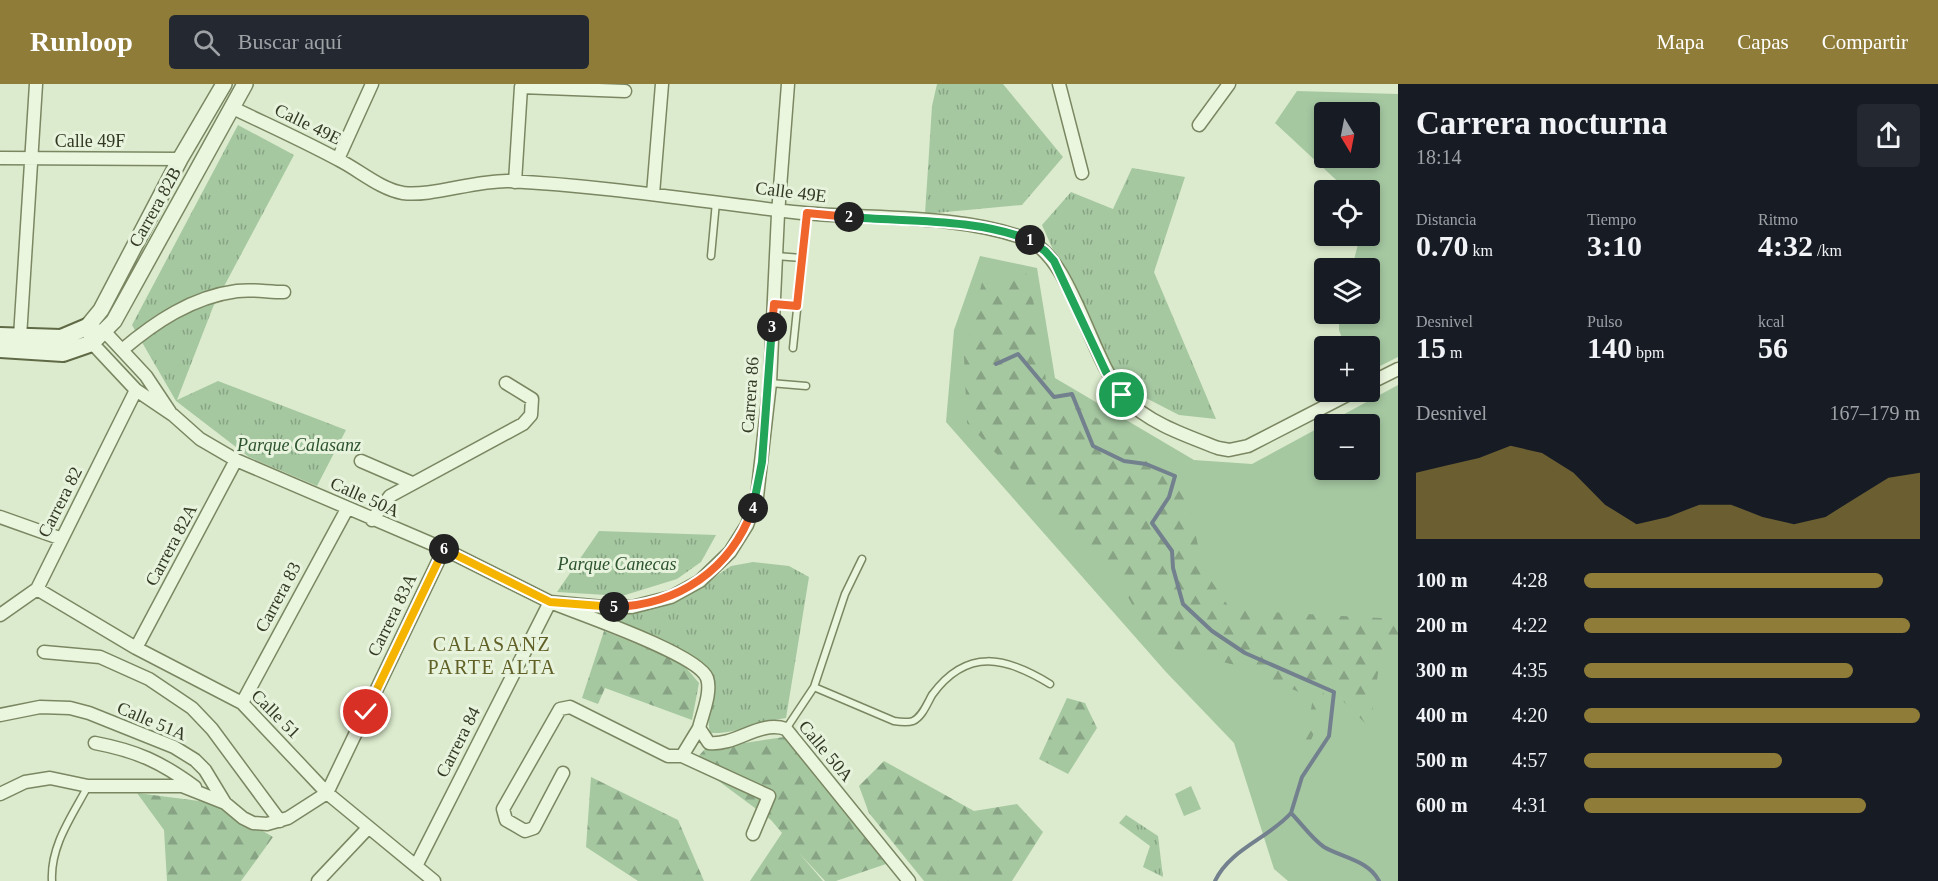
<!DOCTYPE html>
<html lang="es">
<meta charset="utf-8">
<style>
:root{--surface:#171b24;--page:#242831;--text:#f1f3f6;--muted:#9ea1a6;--accent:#8f7c38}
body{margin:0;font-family:"Times New Roman",serif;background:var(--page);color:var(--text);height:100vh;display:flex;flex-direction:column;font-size:22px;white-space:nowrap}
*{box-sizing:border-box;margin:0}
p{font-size:20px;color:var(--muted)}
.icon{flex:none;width:33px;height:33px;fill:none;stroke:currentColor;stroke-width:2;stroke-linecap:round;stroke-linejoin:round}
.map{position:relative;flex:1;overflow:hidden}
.details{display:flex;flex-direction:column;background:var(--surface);width:540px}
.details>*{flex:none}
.needle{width:39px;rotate:170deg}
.buttons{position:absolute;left:1314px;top:18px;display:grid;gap:12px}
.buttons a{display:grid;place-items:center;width:66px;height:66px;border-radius:6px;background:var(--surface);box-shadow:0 3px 9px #0003;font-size:30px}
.pin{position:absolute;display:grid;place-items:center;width:51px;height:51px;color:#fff;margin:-26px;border:3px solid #fff;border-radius:50%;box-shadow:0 2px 6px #0007}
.km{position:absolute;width:30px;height:30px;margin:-15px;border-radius:50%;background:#222;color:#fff;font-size:16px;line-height:30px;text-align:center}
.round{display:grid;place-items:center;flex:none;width:63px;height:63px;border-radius:6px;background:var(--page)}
.head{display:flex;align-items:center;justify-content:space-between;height:102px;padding:0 18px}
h1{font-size:33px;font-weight:700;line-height:45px}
.metrics{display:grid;grid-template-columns:repeat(3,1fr);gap:9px;height:102px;padding:6px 18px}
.metrics div{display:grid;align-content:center}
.metrics b{font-size:30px;font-weight:700}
.metrics small{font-size:16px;font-weight:400}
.metrics p{font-size:16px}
.chart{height:168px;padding:12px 18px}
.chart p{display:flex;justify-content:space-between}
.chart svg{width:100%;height:108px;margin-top:6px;fill:var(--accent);opacity:.7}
ul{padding:0 18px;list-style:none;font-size:20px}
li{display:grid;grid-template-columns:96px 72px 1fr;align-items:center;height:45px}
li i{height:15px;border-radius:8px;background:var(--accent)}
header{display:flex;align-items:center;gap:36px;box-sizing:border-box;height:84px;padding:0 30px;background:var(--accent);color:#fff}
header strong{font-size:28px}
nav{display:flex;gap:33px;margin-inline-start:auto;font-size:21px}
.search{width:420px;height:54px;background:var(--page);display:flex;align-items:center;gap:15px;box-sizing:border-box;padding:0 21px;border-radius:6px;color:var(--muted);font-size:22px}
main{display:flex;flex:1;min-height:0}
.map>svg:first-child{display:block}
.green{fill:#a5c8a1;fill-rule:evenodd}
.forest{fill:url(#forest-firs)}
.park{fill:url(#park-tufts)}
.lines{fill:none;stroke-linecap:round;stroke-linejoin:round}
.stream{stroke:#73808e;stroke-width:4}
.service-casing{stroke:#7b8762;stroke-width:9}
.minor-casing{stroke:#7b8762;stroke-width:15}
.tertiary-casing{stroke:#7b8762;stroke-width:18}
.secondary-casing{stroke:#5f6945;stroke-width:20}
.service{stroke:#ebf6df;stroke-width:6}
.minor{stroke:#ebf6df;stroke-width:12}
.tertiary{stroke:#ebf6df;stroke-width:15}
.secondary{stroke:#ebf6df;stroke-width:16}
.split-1-casing{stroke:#fff;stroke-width:12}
.split-2-casing{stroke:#fff;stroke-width:12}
.split-3-casing{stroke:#fff;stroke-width:12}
.split-4-casing{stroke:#fff;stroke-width:12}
.split-5-casing{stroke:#fff;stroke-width:12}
.split-6-casing{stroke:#fff;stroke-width:12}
.split-7-casing{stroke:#fff;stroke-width:12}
.split-1{stroke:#22a559;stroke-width:8}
.split-2{stroke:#22a559;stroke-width:8}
.split-3{stroke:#f0652b;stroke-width:8}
.split-4{stroke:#22a559;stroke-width:8}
.split-5{stroke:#f0652b;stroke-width:8}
.split-6{stroke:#f5b400;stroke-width:8}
.split-7{stroke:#f5b400;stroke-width:8}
.labels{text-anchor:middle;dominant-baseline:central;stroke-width:6;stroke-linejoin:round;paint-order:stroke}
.street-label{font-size:18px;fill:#333923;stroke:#e7f3dc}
.park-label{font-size:18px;font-style:italic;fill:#2c532e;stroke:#e7f3dc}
.neighbourhood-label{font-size:20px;letter-spacing:1.5px;fill:#616127;stroke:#e7f3dc}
</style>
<header>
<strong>Runloop</strong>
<div class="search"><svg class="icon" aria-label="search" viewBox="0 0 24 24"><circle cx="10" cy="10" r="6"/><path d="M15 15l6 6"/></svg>Buscar aquí</div>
<nav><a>Mapa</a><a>Capas</a><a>Compartir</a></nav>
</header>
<main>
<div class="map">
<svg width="1398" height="797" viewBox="0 0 1398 797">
<defs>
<pattern id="forest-firs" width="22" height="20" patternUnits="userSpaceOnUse" patternTransform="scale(1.5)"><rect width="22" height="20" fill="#a5c8a1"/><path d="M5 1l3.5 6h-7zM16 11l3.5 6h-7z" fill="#87a383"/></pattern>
<pattern id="park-tufts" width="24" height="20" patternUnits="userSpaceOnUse" patternTransform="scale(1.5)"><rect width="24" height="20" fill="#a5c8a1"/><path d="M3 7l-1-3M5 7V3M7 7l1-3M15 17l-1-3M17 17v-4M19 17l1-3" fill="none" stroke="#87a383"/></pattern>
</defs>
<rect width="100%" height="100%" fill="#dcebcd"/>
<!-- green -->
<path class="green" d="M1297 7 1398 10V273L1370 287V262H1345L1339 246V230H1370V184H1352L1360 152H1370V106H1347L1275 39ZM1324 28H1370V74H1324Z
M980 172 1037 184 1055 294 1194 376 1252 380 1324 341V386H1370V340H1326L1398 301V797H1288L1274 785 1234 659 1166 588 946 338 954 246Z
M1191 702 1201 725 1184 732 1175 710Z"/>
<!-- forest -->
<path class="forest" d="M1026 189 1038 236 1047 304 1108 341 1186 411 1204 486 1231 526 1398 535V562L1378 589 1370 644 1323 597 1324 627 1302 676 1313 614 1238 582 1175 565 1142 539 1121 500 967 339 964 272 983 194Z
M604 547 681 578 699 599 692 636 605 604 598 620 582 614Z
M1067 614 1085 619 1097 644 1068 690 1039 675Z
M784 653 886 780 836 797H825L799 769 823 797H750L782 749 771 736 693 678 705 665Z
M884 677 974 727 1017 720 1043 748 1012 797H924L869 729 859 702Z
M591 693 678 736 704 797H638L586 763Z
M137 709 215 719 273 753 241 797H167L164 746Z"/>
<!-- park -->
<path class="park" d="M937 0H1003L1063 73 1022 121 925 130 932 22Z
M238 41 294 71 213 223 177 316 218 297 346 346 317 402 249 373 176 317 132 241Z
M1132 84 1185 93 1154 188 1216 335 1179 331 1111 296 1042 141 1071 108 1113 125Z
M599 447 716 451 701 478 677 495 622 512 557 508Z
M753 478 789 482 809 493 786 634C760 638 735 650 710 649 705 626 716 612 710 588L676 564 602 532 680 516 731 482Z
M1126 731 1158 752 1163 793 1143 783 1150 762 1119 739Z"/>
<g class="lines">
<!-- stream -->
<path class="stream" d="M996 280 1018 270 1054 313 1072 310 1093 362 1124 377 1146 380 1175 392 1169 413 1152 439 1172 467 1173 484 1183 520 1212 547 1245 569 1334 608 1329 652 1302 693 1291 729C1301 739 1312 755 1324 763 1343 774 1368 776 1379 797
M1215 797C1230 765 1269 754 1291 729"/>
<defs>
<path id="service" d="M711 172 716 118
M776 172 802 174
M774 220 797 222
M793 264 807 130
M770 299 806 302
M814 603 894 637C900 638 907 639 913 637 922 633 927 620 932 611 967 563 1006 573 1050 600
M786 645 814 603 845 510 862 475
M52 797C50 762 72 732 88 702"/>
<path id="minor" d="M1059 0 1082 89
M233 24C268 41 304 57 339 76 359 86 380 105 403 109 431 113 476 96 509 97 604 102 699 117 793 128 866 136 958 129 1026 155 1072 172 1090 276 1125 314 1148 339 1187 352 1218 364L1229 366 1248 362 1353 308
M1199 41 1229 0
M0 74 180 75
M338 75 372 0
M515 98 521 3 625 7
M653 110 662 0
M97 246 105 248 146 292 170 328
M20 253 36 0
M90 253 92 259 136 306 173 331 200 355 236 376 444 465 550 518 603 523H632L671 513 700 497 730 468 747 441 757 413 770 299 778 130 788 0
M122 266C155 238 192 213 237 207 252 205 268 208 284 208
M1370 299 1398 285
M361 377 412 399
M0 433 62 455
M372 436 390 412 523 340 531 331 532 315 506 299
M37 505 136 564 242 619 327 709 434 797
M0 531 37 505 136 306
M136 564 236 376
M44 568 100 573 149 595 192 624 212 645 280 737
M242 619 347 425
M0 631 40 623 70 624 89 629 174 663 195 676 205 686 225 719 243 734 253 739 267 740 288 734 327 709 444 465
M95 659C137 667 161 678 195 703
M682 672 769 712 753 750
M563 689 534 744 525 747 506 736 503 725 560 625 570 623 668 672H682L699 644
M0 710 25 698 50 694 88 702H182L225 719
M416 782 550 518C577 529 698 570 707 594 712 608 702 631 699 644L709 659C736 662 759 636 786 645L909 797
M318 797 368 744"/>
<path id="tertiary" d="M87 243 101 226 180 75 224 0
M92 259 114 237 245 0"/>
<path id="secondary" d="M0 252 61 254 87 243
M0 265 63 269 92 259"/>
</defs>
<!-- service casing -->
<use href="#service" class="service-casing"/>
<!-- minor casing -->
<use href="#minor" class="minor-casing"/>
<!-- tertiary casing -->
<use href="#tertiary" class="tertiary-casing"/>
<!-- secondary casing -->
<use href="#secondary" class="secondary-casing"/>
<!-- service -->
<use href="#service" class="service"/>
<!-- minor -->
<use href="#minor" class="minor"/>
<!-- tertiary -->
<use href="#tertiary" class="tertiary"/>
<!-- secondary -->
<use href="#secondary" class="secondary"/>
</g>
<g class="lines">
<defs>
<path id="split-1" d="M1030 156 1045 167 1054 177 1106 288 1122 311"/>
<path id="split-2" d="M849 133C909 138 974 134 1030 156"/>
<path id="split-3" d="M772 243 774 220 797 222 807 129 849 133"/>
<path id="split-4" d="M753 424 762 378 772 243"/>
<path id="split-5" d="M614 523C678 521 731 486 753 424"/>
<path id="split-6" d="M444 465 550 518 614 523"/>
<path id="split-7" d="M366 628 444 465"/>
</defs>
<!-- split-1 casing -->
<use href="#split-1" class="split-1-casing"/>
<!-- split-2 casing -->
<use href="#split-2" class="split-2-casing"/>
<!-- split-3 casing -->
<use href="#split-3" class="split-3-casing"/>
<!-- split-4 casing -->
<use href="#split-4" class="split-4-casing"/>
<!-- split-5 casing -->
<use href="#split-5" class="split-5-casing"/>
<!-- split-6 casing -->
<use href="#split-6" class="split-6-casing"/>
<!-- split-7 casing -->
<use href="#split-7" class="split-7-casing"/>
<!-- split-1 -->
<use href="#split-1" class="split-1"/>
<!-- split-2 -->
<use href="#split-2" class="split-2"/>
<!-- split-3 -->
<use href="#split-3" class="split-3"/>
<!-- split-4 -->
<use href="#split-4" class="split-4"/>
<!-- split-5 -->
<use href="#split-5" class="split-5"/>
<!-- split-6 -->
<use href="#split-6" class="split-6"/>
<!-- split-7 -->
<use href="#split-7" class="split-7"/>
</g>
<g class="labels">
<!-- street labels -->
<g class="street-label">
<text transform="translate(308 40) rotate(26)">Calle 49E</text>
<text x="90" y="57">Calle 49F</text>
<text transform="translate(791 108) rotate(7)">Calle 49E</text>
<text transform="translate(155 123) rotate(-61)">Carrera 82B</text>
<text transform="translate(750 311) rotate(-86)">Carrera 86</text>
<text transform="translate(365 413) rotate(24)">Calle 50A</text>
<text transform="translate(60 418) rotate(-63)">Carrera 82</text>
<text transform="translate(171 461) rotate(-62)">Carrera 82A</text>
<text transform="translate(278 513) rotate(-62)">Carrera 83</text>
<text transform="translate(392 531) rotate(-64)">Carrera 83A</text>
<text transform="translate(276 630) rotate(45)">Calle 51</text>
<text transform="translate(152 637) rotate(23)">Calle 51A</text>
<text transform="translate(458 658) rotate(-63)">Carrera 84</text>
<text transform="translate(826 667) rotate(50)">Calle 50A</text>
</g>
<!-- park labels -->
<g class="park-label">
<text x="299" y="361">Parque Calasanz</text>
<text x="617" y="480">Parque Canecas</text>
</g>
<!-- neighbourhood labels -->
<g class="neighbourhood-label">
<text x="492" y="560">CALASANZ<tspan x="492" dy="23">PARTE ALTA</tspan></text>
</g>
</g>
</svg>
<div class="buttons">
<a><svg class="needle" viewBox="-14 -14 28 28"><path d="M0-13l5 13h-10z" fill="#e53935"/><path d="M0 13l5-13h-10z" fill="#9ea1a6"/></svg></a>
<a><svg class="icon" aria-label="locate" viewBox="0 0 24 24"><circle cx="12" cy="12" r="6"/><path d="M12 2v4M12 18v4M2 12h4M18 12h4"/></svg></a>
<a><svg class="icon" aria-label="layers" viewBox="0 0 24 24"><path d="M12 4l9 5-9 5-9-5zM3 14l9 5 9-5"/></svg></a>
<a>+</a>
<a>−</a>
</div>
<div class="pin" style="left:1122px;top:311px;background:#1e9e55"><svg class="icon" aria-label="arrive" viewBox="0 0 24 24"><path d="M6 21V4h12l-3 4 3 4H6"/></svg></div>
<div class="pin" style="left:366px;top:628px;background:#d93025"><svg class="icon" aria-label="check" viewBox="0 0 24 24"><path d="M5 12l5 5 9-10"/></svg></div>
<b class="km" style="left:1030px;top:156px">1</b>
<b class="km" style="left:849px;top:133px">2</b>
<b class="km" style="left:772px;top:243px">3</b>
<b class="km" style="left:753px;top:424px">4</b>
<b class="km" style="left:614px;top:523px">5</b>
<b class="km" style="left:444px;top:465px">6</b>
</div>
<section class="details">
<div class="head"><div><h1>Carrera nocturna</h1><p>18:14</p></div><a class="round"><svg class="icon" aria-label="share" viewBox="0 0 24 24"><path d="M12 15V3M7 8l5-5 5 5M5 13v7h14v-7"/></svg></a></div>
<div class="metrics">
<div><p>Distancia</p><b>0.70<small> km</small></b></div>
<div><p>Tiempo</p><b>3:10</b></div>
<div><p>Ritmo</p><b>4:32<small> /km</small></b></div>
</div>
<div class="metrics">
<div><p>Desnivel</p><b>15<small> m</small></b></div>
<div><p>Pulso</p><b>140<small> bpm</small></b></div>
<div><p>kcal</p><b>56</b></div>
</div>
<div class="chart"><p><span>Desnivel</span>167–179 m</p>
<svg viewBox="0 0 160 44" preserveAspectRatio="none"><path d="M0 44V17L10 14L20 11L30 6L40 9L50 17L60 30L70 38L80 35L90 30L100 30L110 35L120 38L130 35L140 27L150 19L160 17V44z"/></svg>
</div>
<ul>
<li><b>100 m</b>4:28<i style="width:89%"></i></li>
<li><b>200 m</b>4:22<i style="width:97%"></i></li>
<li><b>300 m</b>4:35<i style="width:80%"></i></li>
<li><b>400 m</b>4:20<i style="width:100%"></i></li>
<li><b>500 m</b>4:57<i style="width:59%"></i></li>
<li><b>600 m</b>4:31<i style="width:84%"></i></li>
</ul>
</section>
</main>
